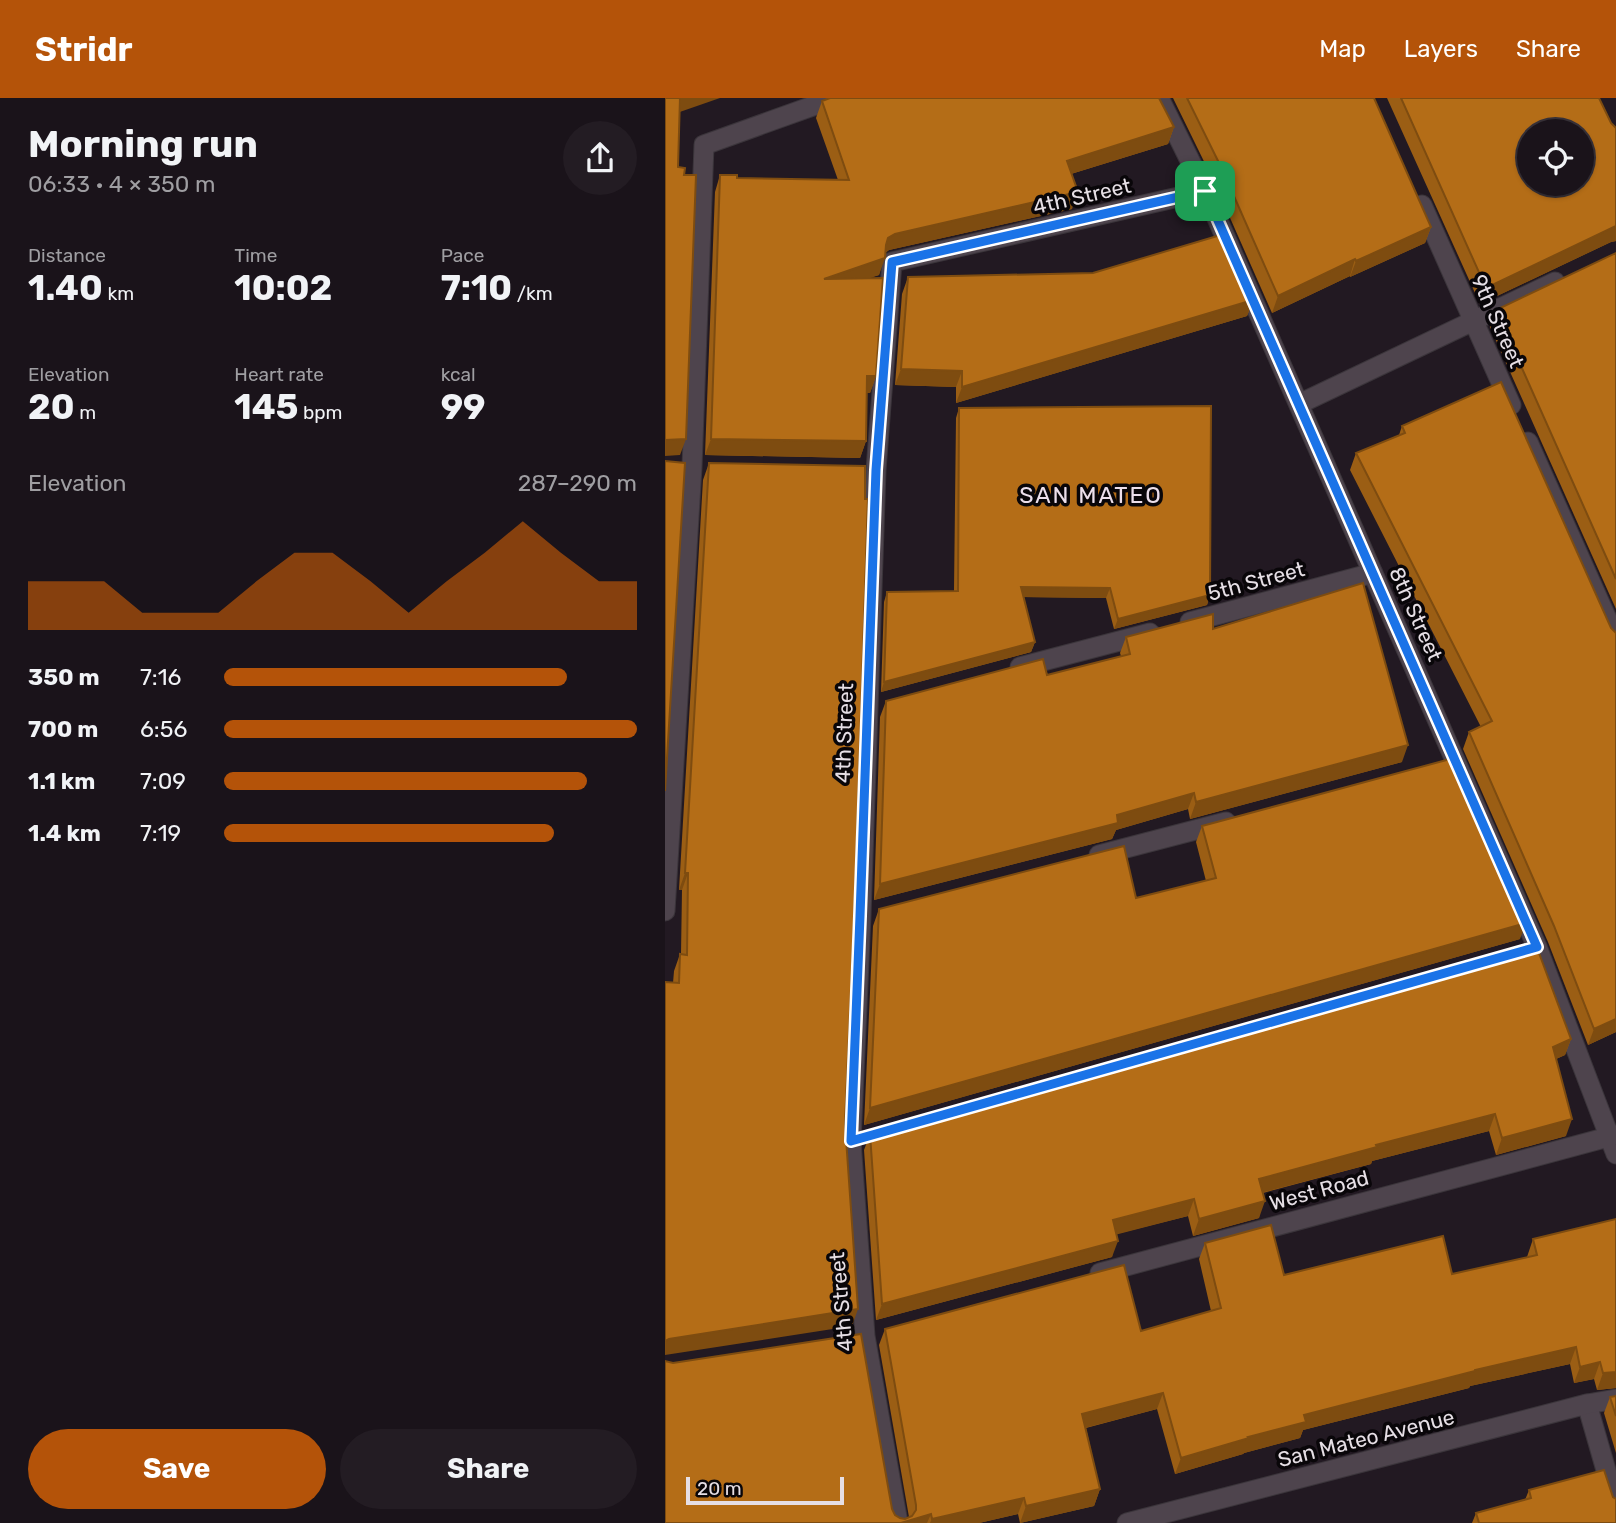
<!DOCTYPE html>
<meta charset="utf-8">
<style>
:root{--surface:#1a131a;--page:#231c23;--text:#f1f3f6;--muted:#9f9ea2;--line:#383239;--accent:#b45309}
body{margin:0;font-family:Rubik,sans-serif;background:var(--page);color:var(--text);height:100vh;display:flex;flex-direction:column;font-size:26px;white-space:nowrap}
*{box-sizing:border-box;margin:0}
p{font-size:23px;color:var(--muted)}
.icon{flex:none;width:38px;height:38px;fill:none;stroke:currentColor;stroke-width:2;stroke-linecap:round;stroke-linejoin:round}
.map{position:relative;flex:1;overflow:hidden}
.panel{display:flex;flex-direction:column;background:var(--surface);width:665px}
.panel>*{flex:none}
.fabs{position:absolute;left:852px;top:21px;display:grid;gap:14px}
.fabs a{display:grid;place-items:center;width:77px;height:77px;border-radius:50%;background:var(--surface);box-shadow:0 2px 5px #0004,0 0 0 2px var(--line);font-size:35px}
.scale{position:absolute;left:21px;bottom:18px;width:158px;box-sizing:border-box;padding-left:7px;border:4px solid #e6dfe5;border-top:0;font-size:19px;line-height:24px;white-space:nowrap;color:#e6dfe5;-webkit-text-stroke:5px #090609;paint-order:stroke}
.pin{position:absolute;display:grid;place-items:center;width:60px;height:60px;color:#fff;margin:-30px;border-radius:14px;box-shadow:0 4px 10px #0006}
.round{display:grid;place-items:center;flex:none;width:74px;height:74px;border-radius:37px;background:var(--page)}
.head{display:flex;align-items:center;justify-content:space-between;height:119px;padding:0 28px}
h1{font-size:38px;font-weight:700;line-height:52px}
.figures{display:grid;grid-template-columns:repeat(3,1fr);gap:10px;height:119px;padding:7px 28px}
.figures div{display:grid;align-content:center}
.figures b{font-size:35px;font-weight:700}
.figures small{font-size:19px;font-weight:400}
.figures p{font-size:19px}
.chart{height:196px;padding:14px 28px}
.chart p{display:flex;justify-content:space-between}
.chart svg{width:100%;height:126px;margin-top:7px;fill:var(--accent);opacity:.7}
.primary-button{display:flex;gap:14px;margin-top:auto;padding:14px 28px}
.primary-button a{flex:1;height:80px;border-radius:42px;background:var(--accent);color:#fff;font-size:28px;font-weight:700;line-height:80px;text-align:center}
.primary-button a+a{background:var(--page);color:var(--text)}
ul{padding:0 28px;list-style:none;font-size:23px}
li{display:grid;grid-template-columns:112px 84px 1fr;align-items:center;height:52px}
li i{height:18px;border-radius:9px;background:var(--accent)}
header{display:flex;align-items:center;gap:42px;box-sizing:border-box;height:98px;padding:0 35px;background:var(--accent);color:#fff}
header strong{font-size:33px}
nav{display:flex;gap:38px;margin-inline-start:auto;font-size:24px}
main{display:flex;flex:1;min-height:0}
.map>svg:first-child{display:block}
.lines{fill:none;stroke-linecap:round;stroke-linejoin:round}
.minor-casing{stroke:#3b353b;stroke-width:21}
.tertiary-casing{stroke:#3b353b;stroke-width:21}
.minor{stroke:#4e444d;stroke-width:19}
.tertiary{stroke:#4e444d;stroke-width:19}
.wall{fill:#9b5e14}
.shaded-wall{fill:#7e4c10}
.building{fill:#b46d17;stroke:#7e4c10;stroke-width:2;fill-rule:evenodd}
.route-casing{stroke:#fff;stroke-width:14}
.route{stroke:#1a73e8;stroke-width:9}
.labels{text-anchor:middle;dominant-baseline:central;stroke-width:7;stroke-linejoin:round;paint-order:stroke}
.street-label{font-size:21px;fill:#e6dfe5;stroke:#090609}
.neighbourhood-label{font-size:23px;letter-spacing:2px;fill:#ecdfeb;stroke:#090609}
</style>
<header>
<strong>Stridr</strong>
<nav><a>Map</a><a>Layers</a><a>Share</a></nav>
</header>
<main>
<section class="panel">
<div class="head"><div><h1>Morning run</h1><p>06:33 · 4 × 350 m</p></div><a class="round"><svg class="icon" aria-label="share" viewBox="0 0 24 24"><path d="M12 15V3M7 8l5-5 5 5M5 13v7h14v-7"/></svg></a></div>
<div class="figures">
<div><p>Distance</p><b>1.40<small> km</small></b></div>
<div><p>Time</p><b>10:02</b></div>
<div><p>Pace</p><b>7:10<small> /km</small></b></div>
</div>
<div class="figures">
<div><p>Elevation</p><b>20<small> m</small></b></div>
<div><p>Heart rate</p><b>145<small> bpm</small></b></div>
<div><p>kcal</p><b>99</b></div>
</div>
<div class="chart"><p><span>Elevation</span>287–290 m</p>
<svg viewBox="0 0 160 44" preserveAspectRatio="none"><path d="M0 44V27L10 27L20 27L30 38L40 38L50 38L60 27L70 17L80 17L90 27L100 38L110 27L120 17L130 6L140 17L150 27L160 27V44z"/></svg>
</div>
<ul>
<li><b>350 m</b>7:16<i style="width:83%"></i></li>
<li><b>700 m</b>6:56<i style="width:100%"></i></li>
<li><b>1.1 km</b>7:09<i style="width:88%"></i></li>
<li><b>1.4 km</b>7:19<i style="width:80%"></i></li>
</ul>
<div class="primary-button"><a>Save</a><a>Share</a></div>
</section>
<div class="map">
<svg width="951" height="1425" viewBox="0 0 951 1425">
<rect width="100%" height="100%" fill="#221922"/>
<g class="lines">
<defs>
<path id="minor" d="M494 0 540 93 872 849 951 1056
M757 107 846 307
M634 306 890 184
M863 344 951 541
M525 524 708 475
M355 569 485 535
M434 757 561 724
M0 813 27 369 39 47 170 0
M435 1175 951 1037
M922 1306 951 1407
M233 1425 200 1238 186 1043 196 818 211 372 227 164 540 93"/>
<path id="tertiary" d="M462 1425 922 1306 951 1301"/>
</defs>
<!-- minor casing -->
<use href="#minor" class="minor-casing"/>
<!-- tertiary casing -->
<use href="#tertiary" class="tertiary-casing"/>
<!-- minor -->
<use href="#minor" class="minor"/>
<!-- tertiary -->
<use href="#tertiary" class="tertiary"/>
</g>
<!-- wall -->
<path class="wall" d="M508 0H709L766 129 760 145 685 179V178L607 215 551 88Z
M722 0H934L946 25 951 30V143L946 144 815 206Z
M157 3 509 29 503 46 406 76 407 111 224 152 220 155 214 177 203 180 211 278 205 295H202L201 343 195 360 40 357 50 94 55 77 72 80 173 82 151 20Z
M951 155V511L825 229 831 212Z
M243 179 588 202 582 218 291 305V289L230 287 237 196Z
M294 310 545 497 542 507 449 531 441 500 359 499 370 544 366 554 216 594 219 504 222 494 289 493 291 320Z
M737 328 949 534 951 934 923 947 883 844 798 651 804 634 816 629 685 372 691 355 734 337Z
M44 365 180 1026 187 1228 8 885 9 873 15 856H16L17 792H14L38 382Z
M548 531 737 664 525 721 523 711 451 732 447 741 209 802 215 619 221 603 382 577 456 558 455 555 461 539Z
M537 728 855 841 199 1027 208 828 214 811 471 800 541 783 531 744Z
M906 941 900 957 891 961 901 1038 831 1057 824 1033 707 1063 706 1066 598 1095 594 1120 528 1138 523 1118 451 1136 447 1159 211 1222 199 1052 205 1036Z
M868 1141 951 1290 932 1292 929 1281 909 1285 905 1266 805 1288 804 1290 638 1332 635 1340 579 1355 578 1356 510 1376 492 1311 421 1330 435 1391 429 1408 355 1425 353 1416 314 1425H0L227 1411 230 1417 235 1420 240 1421 244 1419 214 1247 220 1231 476 1233 546 1213 534 1161 540 1145 619 1177 787 1176 862 1159Z
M951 1298V1355L939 1315 945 1299Z
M864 1392 948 1399 951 1425H807L811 1415 860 1402Z"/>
<!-- shaded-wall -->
<path class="shaded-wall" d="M15 0H55L9 16Z
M509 29 503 46 396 79 402 63Z
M413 94 407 111 224 152 217 157 220 160 214 177 153 198 159 181 230 136Z
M951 128V143L946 144 815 206 821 190Z
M766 129 760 145 685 179 691 163Z
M690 161 685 178 607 215 613 198Z
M588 202 582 218 291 305 297 289Z
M236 271 297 273 291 289 230 287Z
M202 278H211L205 295H196Z
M21 341 15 357 0 358V342Z
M46 341 201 343 195 360 40 357Z
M356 489 445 490 441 500 352 499Z
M545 497 542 507 449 531 453 521Z
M370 544 366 554 216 594 219 584Z
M743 647 737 664 525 721 531 704Z
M529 695 523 711 451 732 447 741 209 802 215 786Z
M20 775H23L17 792H14Z
M861 825 855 841 199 1027 205 1010Z
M951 921V934L923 947 929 931Z
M906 941 900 957 882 965 888 949Z
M830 1016 824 1033 707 1063 706 1066 588 1097 594 1081 711 1047Z
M907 1021 901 1038 831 1057 837 1040Z
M529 1101 523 1118 442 1139 448 1122Z
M600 1103 594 1120 528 1138 534 1121Z
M453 1143 447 1159 211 1222 217 1206Z
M193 1211 187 1228 0 1257V1243L4 1241Z
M911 1249 905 1266 805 1288 804 1290 638 1332 635 1340 579 1355 578 1356 510 1376 516 1360 639 1317 810 1272Z
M935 1264 929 1281 909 1285 915 1269Z
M951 1274V1290L932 1292 938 1275Z
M498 1295 492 1311 412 1332 417 1316Z
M435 1391 429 1408 355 1425 361 1408Z
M359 1400 353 1416 314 1425H265L267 1421Z
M266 1416 262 1425H236Z"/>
<!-- building -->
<path class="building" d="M0 0H15L13 69 20 70 19 77H31L21 341 0 342Z
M165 0H494L509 29 402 63 413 94 230 136 223 140 221 147 220 160 159 181 218 180 211 278H202L201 343 46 341 55 77H72V80L184 82 157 3Z
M522 0H709L766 129 691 163 690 161 613 198 557 71Z
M736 0H934L946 25 951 30V128L821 190ZM864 33H917V86H864Z
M559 136 588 202 297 289V273L236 271 243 179 428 175Z
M951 155V481L831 212Z
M836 284 946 530 951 535V921L929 931 889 828 804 634 827 623 691 355 740 335 737 328Z
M546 308 545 497 453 521 445 490 356 489 370 544 219 584 222 494 293 493 294 310Z
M0 363 20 365 0 693Z
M44 365 200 368V401H203L190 801 180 1026 193 1211 4 1241 0 1243V884L14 885 15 856 22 857 23 775H20Z
M698 485 743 647 531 704 529 695 452 717 453 725 215 786 221 603 378 561 382 577 465 556 461 539 548 516V531Z
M789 660 861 825 205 1010 214 811 459 748 471 800 551 780 537 728Z
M871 847 906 941 888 949 907 1021 837 1040 830 1016 711 1047 712 1049 594 1081 600 1103 534 1121 529 1101 448 1122 453 1143 217 1206 205 1036Z
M951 1121V1274L938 1275 935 1264 915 1269 911 1249 810 1272V1273L639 1317 641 1324 583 1339 584 1340 516 1360 498 1295 417 1316 435 1391 361 1408 359 1400 267 1421 266 1416 236 1425H0V1263L8 1265 196 1236 227 1411 230 1417 235 1420 240 1421 247 1418 251 1412V1407L220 1231 459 1167 476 1233 556 1210 540 1145 606 1127 619 1177 778 1138 787 1176 872 1157 868 1141Z
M951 1298V1318L945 1299Z
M939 1372 948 1399 951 1401V1425H814L811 1415 866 1400 864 1392Z"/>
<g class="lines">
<defs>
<path id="route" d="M540 93 872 849 186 1043 195 818 211 372 227 164Z"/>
</defs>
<!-- route casing -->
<use href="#route" class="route-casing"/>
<!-- route -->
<use href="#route" class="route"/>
</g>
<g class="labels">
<!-- street labels -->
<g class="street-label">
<text transform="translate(417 98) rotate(-13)">4th Street</text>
<text transform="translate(833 223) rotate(66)">9th Street</text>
<text transform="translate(591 483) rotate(-15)">5th Street</text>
<text transform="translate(751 516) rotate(66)">8th Street</text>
<text transform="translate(179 635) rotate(-88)">4th Street</text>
<text transform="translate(654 1092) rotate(-15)">West Road</text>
<text transform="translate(176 1204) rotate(-95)">4th Street</text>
<text transform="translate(701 1340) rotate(-14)">San Mateo Avenue</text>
</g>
<!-- neighbourhood labels -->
<g class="neighbourhood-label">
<text x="426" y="397">SAN MATEO</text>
</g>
</g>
</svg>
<div class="fabs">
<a><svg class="icon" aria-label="locate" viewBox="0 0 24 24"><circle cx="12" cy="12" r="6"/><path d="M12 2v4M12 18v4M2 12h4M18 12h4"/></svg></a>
</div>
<div class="scale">20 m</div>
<div class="pin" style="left:540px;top:93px;background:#1e9e55"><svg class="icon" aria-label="arrive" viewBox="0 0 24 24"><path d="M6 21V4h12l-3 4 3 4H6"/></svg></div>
</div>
</main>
